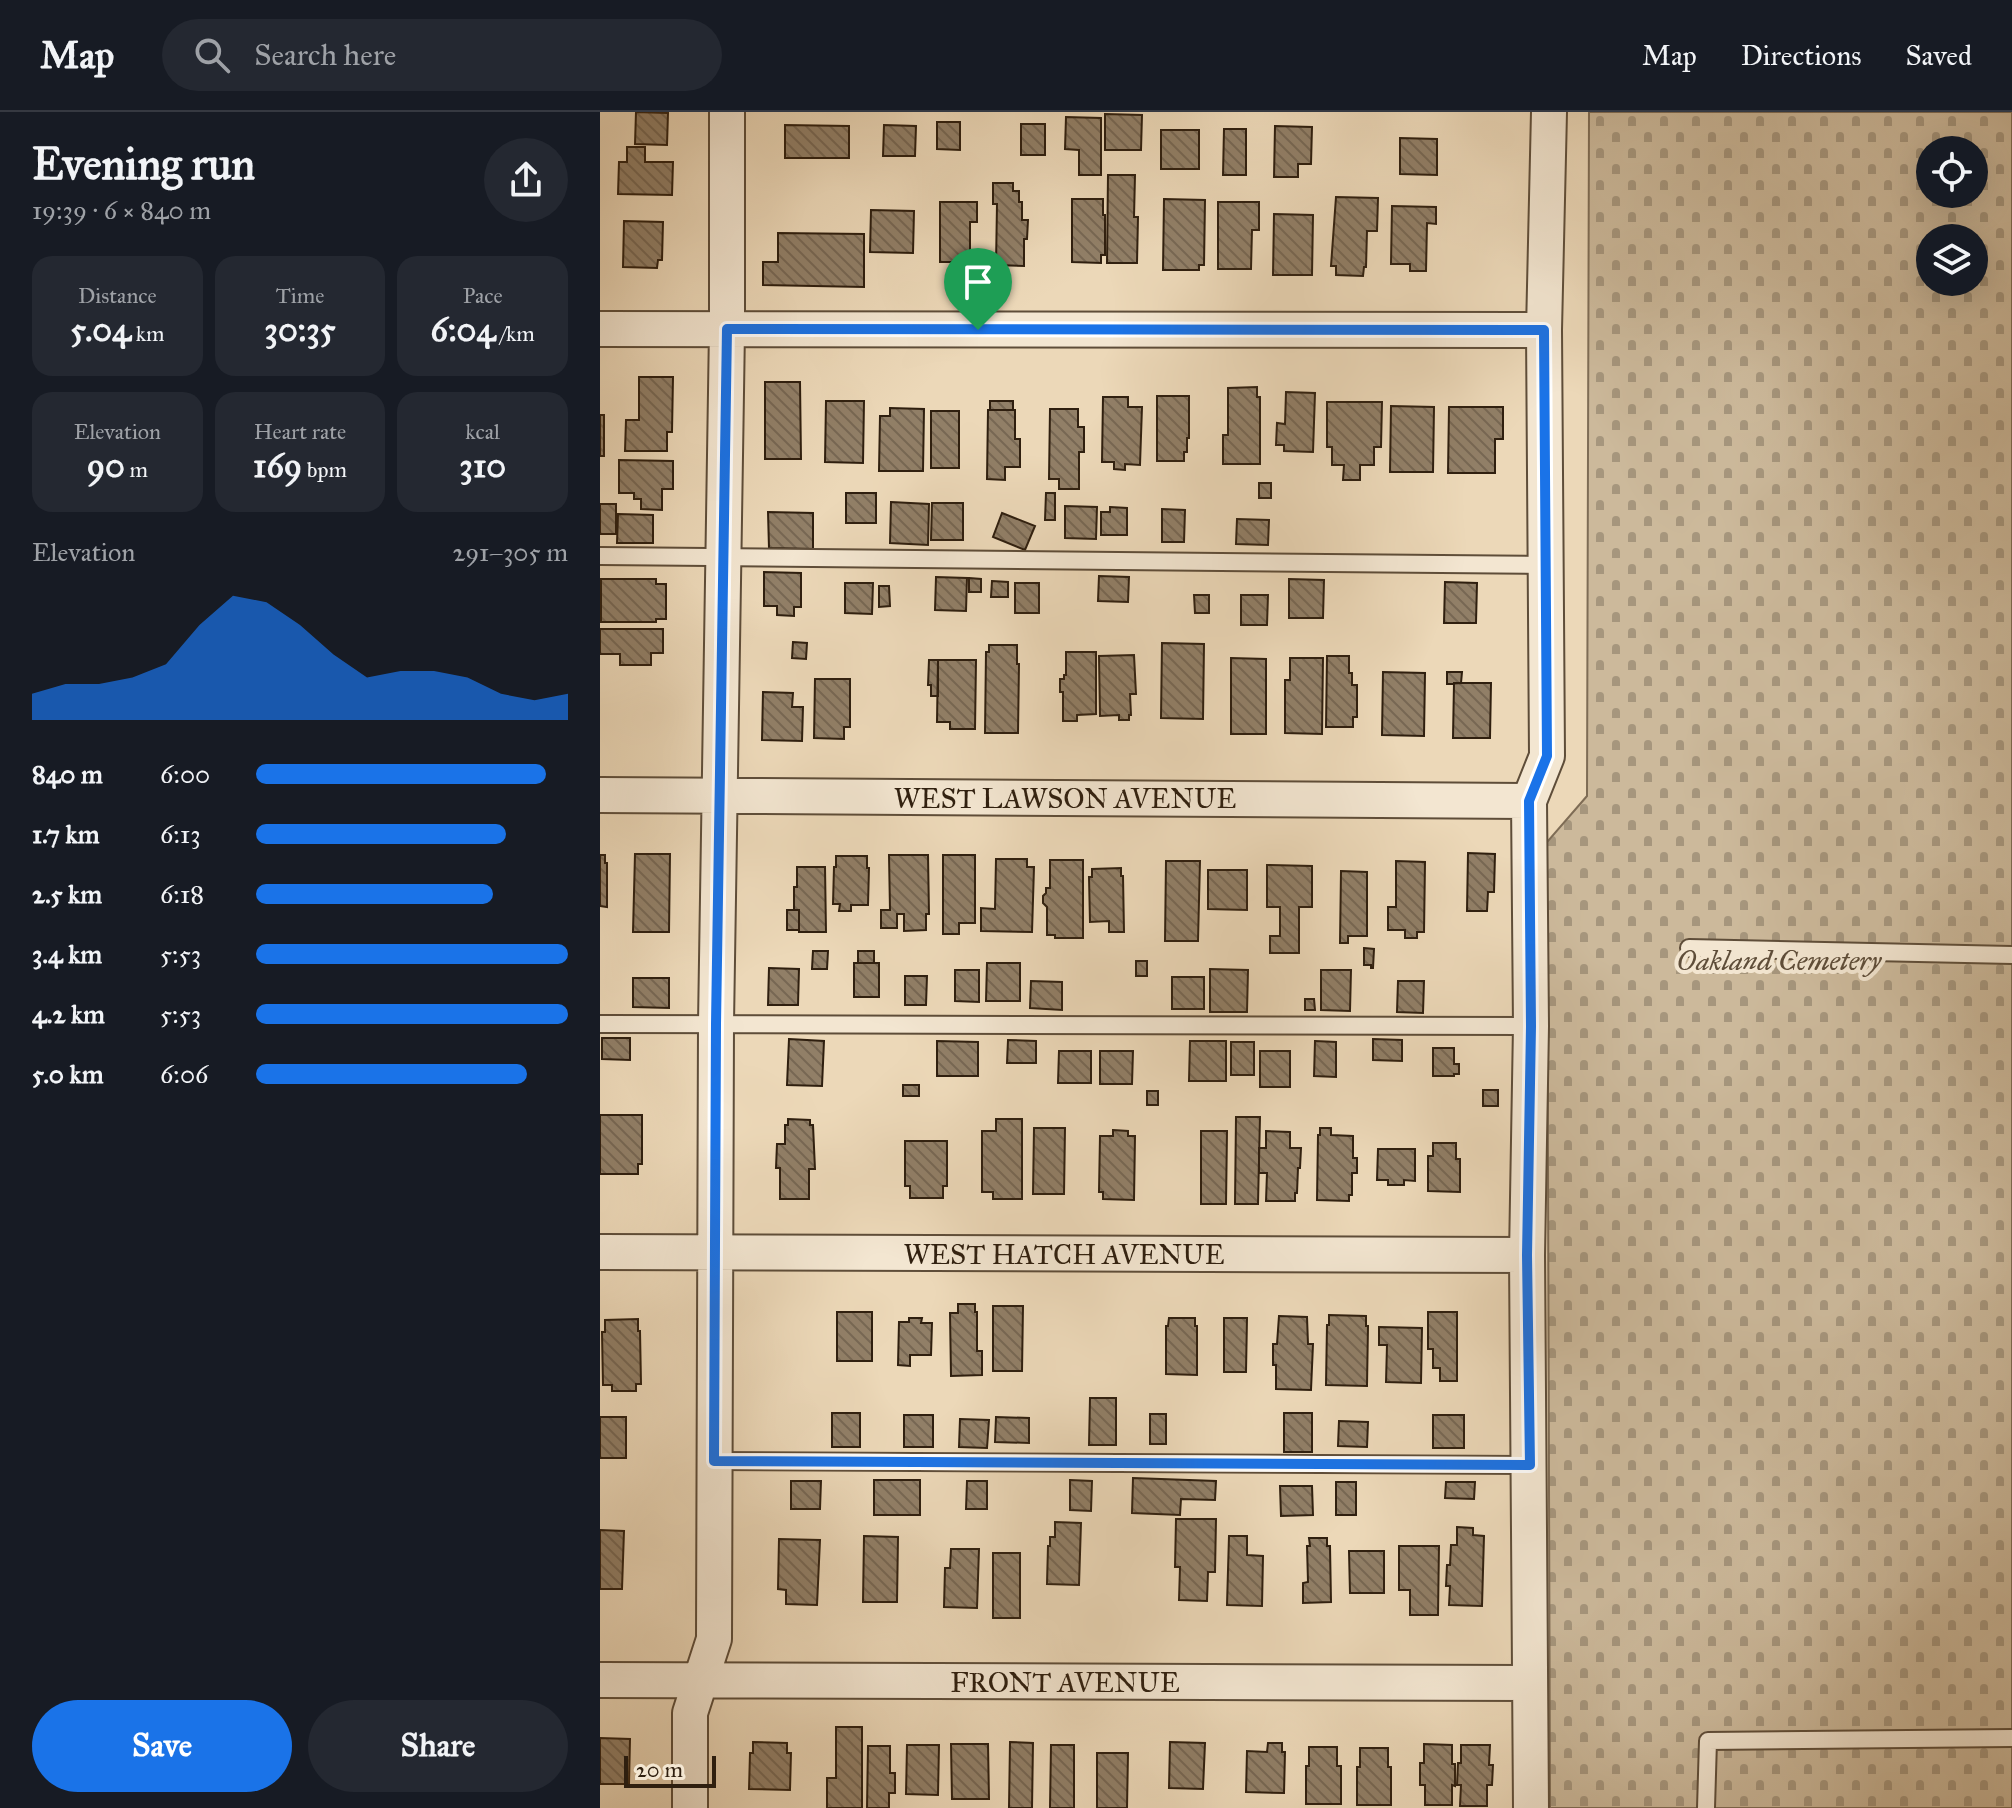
<!DOCTYPE html>
<meta charset="utf-8">
<style>
:root{--surface:#171b24;--page:#242831;--text:#f1f3f6;--muted:#9ea1a6;--line:#363941;--accent:#1a73e8}
body{margin:0;font-family:"IM FELL Great Primer",serif;background:var(--page);color:var(--text);height:100vh;display:flex;flex-direction:column;font-size:30px;white-space:nowrap}
*{box-sizing:border-box;margin:0}
p{font-size:26px;color:var(--muted)}
.icon{flex:none;width:44px;height:44px;fill:none;stroke:currentColor;stroke-width:2;stroke-linecap:round;stroke-linejoin:round}
.map{position:relative;flex:1;overflow:hidden}
.sheet{display:flex;flex-direction:column;background:var(--surface);width:600px}
.sheet>*{flex:none}
.controls{position:absolute;left:1316px;top:24px;display:grid;gap:16px}
.controls a{display:grid;place-items:center;width:72px;height:72px;border-radius:50%;background:var(--surface);box-shadow:0 8px 32px #0002;font-size:40px}
.scale{position:absolute;left:24px;bottom:20px;width:92px;box-sizing:border-box;padding-left:8px;border:4px solid #2f1f0f;border-top:0;font-size:22px;line-height:28px;white-space:nowrap;color:#2f1f0f;-webkit-text-stroke:6px #f3e6d1;paint-order:stroke}
.pin{position:absolute;display:grid;place-items:center;width:68px;height:68px;color:#fff;margin:-82px -34px;border-radius:50% 50% 50% 0;rotate:-45deg;box-shadow:0 0 8px #0007}
.pin .icon{rotate:45deg}
.round{display:grid;place-items:center;flex:none;width:84px;height:84px;border-radius:42px;background:var(--page)}
.headline{display:flex;align-items:center;justify-content:space-between;height:136px;padding:0 32px}
h1{font-size:44px;font-weight:700;line-height:60px}
.figures{display:grid;grid-template-columns:repeat(3,1fr);gap:12px;height:136px;padding:8px 32px}
.figures div{display:grid;align-content:center;border-radius:20px;background:var(--page);text-align:center}
.figures b{font-size:34px;font-weight:700}
.figures small{font-size:22px;font-weight:400}
.figures p{font-size:22px}
.chart{height:224px;padding:16px 32px}
.chart p{display:flex;justify-content:space-between}
.chart svg{width:100%;height:144px;margin-top:8px;fill:var(--accent);opacity:.7}
.primary-button{display:flex;gap:16px;margin-top:auto;padding:16px 32px}
.primary-button a{flex:1;height:92px;border-radius:48px;background:var(--accent);color:#fff;font-size:32px;font-weight:700;line-height:92px;text-align:center}
.primary-button a+a{background:var(--page);color:var(--text)}
ul{padding:0 32px;list-style:none;font-size:26px}
li{display:grid;grid-template-columns:128px 96px 1fr;align-items:center;height:60px}
li i{height:20px;border-radius:10px;background:var(--accent)}
header{display:flex;align-items:center;gap:48px;box-sizing:border-box;height:112px;padding:0 40px;background:var(--surface);border-bottom:2px solid var(--line)}
header strong{font-size:38px}
nav{display:flex;gap:44px;margin-inline-start:auto;font-size:28px}
.search{width:560px;height:72px;background:var(--page);display:flex;align-items:center;gap:20px;box-sizing:border-box;padding:0 28px;border-radius:44px;color:var(--muted);font-size:30px}
main{display:flex;flex:1;min-height:0}
.map>svg:first-child{display:block}
.cemetery{fill:url(#cemetery-stones);stroke:#7e6c55;stroke-width:2;fill-rule:evenodd}
.building{fill:url(#building-back-hatch);stroke:#2f1f0f;stroke-width:2}
.lines{fill:none;stroke-linecap:round;stroke-linejoin:round}
.lane-casing{stroke:#5e4d39;stroke-width:20}
.street-casing{stroke:#5e4d39;stroke-width:38}
.lane{stroke:#f3e6d1;stroke-width:16}
.street{stroke:#f3e6d1;stroke-width:34}
.route-casing{stroke:#fff;stroke-width:16}
.route{stroke:#1a73e8;stroke-width:10}
.labels{text-anchor:middle;dominant-baseline:central;stroke-width:8;stroke-linejoin:round;paint-order:stroke}
.street-label{font-size:28px;fill:#2f1f0f;stroke:#f3e6d1}
.park-label{font-size:28px;font-style:italic;fill:#5e4d39;stroke:#f3e6d1}
</style>
<header>
<strong>Map</strong>
<div class="search"><svg class="icon" aria-label="search" viewBox="0 0 24 24"><circle cx="10" cy="10" r="6"/><path d="M15 15l6 6"/></svg>Search here</div>
<nav><a>Map</a><a>Directions</a><a>Saved</a></nav>
</header>
<main>
<section class="sheet">
<div class="headline"><div><h1>Evening run</h1><p>19:39 · 6 × 840 m</p></div><a class="round"><svg class="icon" aria-label="share" viewBox="0 0 24 24"><path d="M12 15V3M7 8l5-5 5 5M5 13v7h14v-7"/></svg></a></div>
<div class="figures">
<div><p>Distance</p><b>5.04<small> km</small></b></div>
<div><p>Time</p><b>30:35</b></div>
<div><p>Pace</p><b>6:04<small> /km</small></b></div>
</div>
<div class="figures">
<div><p>Elevation</p><b>90<small> m</small></b></div>
<div><p>Heart rate</p><b>169<small> bpm</small></b></div>
<div><p>kcal</p><b>310</b></div>
</div>
<div class="chart"><p><span>Elevation</span>291–305 m</p>
<svg viewBox="0 0 160 44" preserveAspectRatio="none"><path d="M0 44V36L10 33L20 33L30 31L40 27L50 15L60 6L70 8L80 15L90 24L100 31L110 29L120 29L130 31L140 36L150 38L160 36V44z"/></svg>
</div>
<ul>
<li><b>840 m</b>6:00<i style="width:93%"></i></li>
<li><b>1.7 km</b>6:13<i style="width:80%"></i></li>
<li><b>2.5 km</b>6:18<i style="width:76%"></i></li>
<li><b>3.4 km</b>5:53<i style="width:100%"></i></li>
<li><b>4.2 km</b>5:53<i style="width:100%"></i></li>
<li><b>5.0 km</b>6:06<i style="width:87%"></i></li>
</ul>
<div class="primary-button"><a>Save</a><a>Share</a></div>
</section>
<div class="map">
<svg width="1412" height="1696" viewBox="0 0 1412 1696">
<defs>
<pattern id="cemetery-stones" width="16" height="16" patternUnits="userSpaceOnUse" patternTransform="scale(2)"><rect width="16" height="16" fill="#ccb99b"/><path d="M2 7V4a2 2 0 0 1 4 0v3zM10 15v-3a2 2 0 0 1 4 0v3z" fill="#a6967d"/></pattern>
<pattern id="building-back-hatch" width="6" height="6" patternUnits="userSpaceOnUse" patternTransform="scale(2)"><rect width="6" height="6" fill="#917f67"/><path d="M-1 5l2 2M0 0l6 6M5-1l2 2" fill="none" stroke="#776753"/></pattern>
</defs>
<rect width="100%" height="100%" fill="#ecd8b8"/>
<filter id="stains"><feTurbulence type="fractalNoise" baseFrequency=".0025" numOctaves="4"/><feColorMatrix values="0 0 0 0 .2 0 0 0 0 .09 0 0 0 0 .02 0 0 0 .5 -.17"/></filter>
<radialGradient id="worn" r=".72"><stop offset=".6" stop-color="#630" stop-opacity="0"/><stop offset="1" stop-color="#630" stop-opacity=".3"/></radialGradient>
<!-- cemetery -->
<path class="cemetery" d="M989 0H1412V1696H950L947 730 987 684ZM1330 38H1374V82H1330ZM1330 126H1374V170H1330Z"/>
<!-- building -->
<path class="building" d="M36 0 68 1 67 33 35 32Z
M505 2 542 3 541 38H505Z
M466 5 501 6V63H479V38L465 37Z
M337 10H360V38L337 37Z
M421 12H445V43H421Z
M185 13 249 14V46H185Z
M284 13 316 14 315 44H283Z
M675 14 712 15 711 52H698V65H674Z
M624 17H646V63H623Z
M561 18H599V57H561Z
M800 26 837 27V63L800 62Z
M27 35H45V50H73L72 83 18 82 19 50H27Z
M508 63H535L534 105H538L537 151H507Z
M393 71H413V79H419V90H422V108H428L427 127H424V154L396 153 397 92H393Z
M736 85 778 86 777 119H767L766 155H764L763 164 736 163V154H731Z
M472 87H503V103H505V143H501V151L472 150Z
M564 87 605 88 604 153H599V158H563Z
M340 90H377V110H370V150H340Z
M618 90H659V118H652L651 157H618Z
M792 94 836 95V112L827 111 826 159H810V152H791Z
M271 98 314 99 313 141 270 140Z
M674 102 713 103 712 163H673Z
M24 109 63 110 62 148H58L57 156 23 155Z
M178 121 264 122V175L163 173V150H178Z
M39 265H73L72 320H67V339H25L26 308H39Z
M165 270H200L201 347H165Z
M657 275V285H660V352H623V323H628V276Z
M686 280 715 281 713 340 684 339V333H676L677 311 685 312Z
M557 284H589V326H587V340H584V349H557Z
M503 285H528V295H542L540 353 525 352V358L514 357V350H502Z
M226 289H264L263 351 225 350Z
M390 289H413V298H390Z
M727 290H782L781 335H774V353H760V368H743L744 353H732V335H727Z
M791 294 834 295 833 360H790Z
M849 295H903V327H895V361H848Z
M290 296 324 297 323 359H279L280 304H290Z
M450 297H478V315H484V340H479V377H459V367H449Z
M388 298H415V327H420V355H405V368L387 367Z
M331 299H359V356H331Z
M0 303H4V344H0Z
M19 348 73 349V377H62V398L41 397V387H34V381H19Z
M659 371H671V386H659Z
M246 381H276V411H246Z
M446 381H455V408H445Z
M291 390 329 392 328 433 290 431Z
M332 391H363V428H331Z
M0 392H16V422H0Z
M465 394 497 395 496 427 465 426Z
M510 395 527 396V423H501V400H510Z
M562 397 585 398 584 430H562Z
M168 400 213 401V437L169 436Z
M402 401 435 414 425 438 393 425Z
M18 402 53 403V431H17Z
M637 407 669 408 668 433 636 432Z
M164 460 201 461V495H194V504L177 503V494H164Z
M499 464 529 465 528 490 498 489Z
M336 465 367 466 366 499 335 498Z
M369 466 381 467V480H369Z
M1 467H56V472H66V507H56V510H1Z
M689 467 724 468 723 506H689Z
M392 469 408 470V485H391Z
M845 470 877 471 876 511H844Z
M245 471H273L272 502 245 501Z
M415 471H439V501H415Z
M279 474H289L290 494 279 495Z
M594 483H609V501H595Z
M641 483H668L667 513H641Z
M0 517H63V541H51V553H20V542H0Z
M193 530 207 531 206 547 192 546Z
M562 531 604 532 603 607 561 606Z
M389 533H417V552H419L418 621H385L386 540H389Z
M466 540H496V602L477 603V609H463V580H460V567H464V563H466Z
M534 543 536 582H530L531 603H529V608H519V603L500 604 499 544Z
M727 544H749V561H752V573H757V605H753V615H726Z
M631 546 666 547V622H631Z
M690 546H723L722 622 685 621V568H690Z
M329 548H338V584H331V573H328Z
M338 548H376L375 617H350V610H337Z
M783 560 825 561 824 624 782 623Z
M847 560H862L861 571 847 572Z
M215 567H250V615H244V627L214 626Z
M854 571H891L890 626H853Z
M163 580 193 581 192 595H203L202 629 162 628Z
M868 741 895 742 894 780H888L887 799H867Z
M35 742H70L69 820H33Z
M0 743H5V751H7V795L0 794Z
M289 743H328L329 802H326V818L304 819V802H297V816H281V798H290Z
M343 743H375V811H359V822H343Z
M236 744H267V756H269L268 793H251V799H239L240 792H233L234 755H236Z
M396 747H427V755H434L432 820 381 819V796L395 797Z
M450 748H483V826H455V823H447V795L443 791V784L446 781V776H450Z
M566 749H600L598 829H565Z
M796 749 825 750 824 820H817V826H805V818H788V795H796Z
M667 753 712 754V795H699V841H670V824H680V795H667Z
M197 755H225L226 820H199V798H194V775H197Z
M521 756V764H523L524 820H509V809L490 810 489 765H492V757Z
M608 758H647V798L608 797Z
M741 759 767 760V824H748V831H740Z
M187 798H199V818H187Z
M764 836 774 837 773 856H771V853H764Z
M213 839H228L227 857H212Z
M258 839H274V851H258Z
M536 849H547V864H536Z
M254 851H279V885H254Z
M387 851H420V889H386Z
M169 856 199 857 198 893H168Z
M610 857 648 858 647 900H610Z
M355 858H379V890L355 889Z
M721 858H751L750 899 721 898Z
M305 864H327L326 893H305Z
M572 865H604V897H572Z
M33 866H69V896L33 895Z
M431 869 462 870V898L430 896Z
M798 869H824L823 901 797 900Z
M705 887H714L715 898H705Z
M2 926H30V948L2 947Z
M189 927 224 929 222 974 187 973Z
M773 927 802 928V949L773 948Z
M408 928 436 929V951H407Z
M337 929 378 930V964H337Z
M590 929H626V969H589Z
M715 929 736 930V965L714 964Z
M631 930H654V963H631Z
M833 936H854V952H859V962H854V964H833Z
M459 939H491V971H458Z
M500 939H533L532 972H500Z
M660 939H690V975H660Z
M303 973H319V984H303Z
M883 978H898V994H883Z
M547 979H558V993H547Z
M0 1003H42V1052H38V1062H0Z
M636 1005H660L658 1092H635Z
M188 1007 210 1008V1013H213L215 1057H209V1087H180V1056H176L177 1032H185V1013H188Z
M396 1007H422V1087H393V1080H382V1019H396Z
M434 1016H465L464 1082H433Z
M720 1016H731V1023L753 1024V1046H757V1061H752V1083H749V1089L717 1088 718 1023H720Z
M513 1018 528 1019V1024H535L534 1088 503 1087V1080H499L500 1024H513Z
M601 1019H627L626 1092H601Z
M666 1019 690 1020V1036H701L700 1056H698L697 1081H695V1089H666L667 1061H659V1036H666Z
M305 1029H347V1074H343V1086H310V1074H305Z
M833 1031H856V1047H860V1080L828 1079V1044H833Z
M778 1037H815V1069L804 1068V1073H788V1068H777Z
M358 1192H375V1200H377V1239H382V1263L351 1264 350 1201H358Z
M393 1194H423L422 1259H393Z
M237 1200H272V1249H237Z
M828 1200H857V1269H840V1256H833V1237H828Z
M729 1203 766 1204V1214H768L767 1274 726 1273 727 1213H729Z
M679 1204 707 1205 708 1232H713L711 1278 676 1277V1253H673V1232H677Z
M309 1206H322L321 1211H332L331 1243H310V1254L298 1253 299 1210H309Z
M569 1206H595V1214H597V1263L566 1262V1214H568Z
M624 1206H647L646 1260H624Z
M38 1207V1219H40L41 1272H36V1279H12V1273H3L2 1220H5V1208Z
M779 1215 822 1216 821 1271 786 1270 787 1233H779Z
M490 1286H516V1333H489Z
M232 1301H260V1335H232Z
M684 1301H712V1340H684Z
M550 1302H566V1332H550Z
M304 1303H333V1335H304Z
M833 1303H864V1336H833Z
M0 1305H26V1346H0Z
M396 1305 429 1306V1331L395 1330Z
M360 1307 389 1308 387 1336 359 1335Z
M739 1309 768 1310 767 1335 738 1334Z
M533 1366 616 1369 615 1388 581 1387 580 1403 532 1401Z
M274 1368H320V1403H274Z
M470 1368 492 1369 491 1399 470 1398Z
M191 1369H221L220 1397H191Z
M367 1369H387V1397H366Z
M736 1370H756V1403H736Z
M846 1370H875L874 1387 845 1386Z
M680 1374H712L713 1403 681 1404Z
M576 1407H616L615 1460H608L607 1489 579 1488 580 1455H575Z
M455 1410 481 1411 479 1473 447 1472 448 1434H450V1425H455Z
M857 1415 873 1416V1423L884 1424 882 1494 849 1493 850 1474H846L847 1453H850L851 1433H857Z
M0 1418 24 1419 22 1477H0Z
M264 1424 298 1425 297 1490H263Z
M629 1424H647V1443L663 1444 662 1494 627 1493Z
M709 1426H727V1434H730L731 1490 703 1491V1471L708 1470 707 1434H710Z
M179 1427 220 1428 217 1493 186 1492V1478L178 1477Z
M799 1434H839L838 1503H810V1478H799Z
M351 1437H379L377 1496 344 1495 345 1456H350Z
M749 1439H784V1481H750Z
M393 1441H420V1506H393Z
M236 1615H262V1696H227V1666H236Z
M0 1626 30 1627 29 1672H0Z
M153 1630 187 1631V1641H191L190 1678 149 1677 150 1641H153Z
M410 1630 433 1631 432 1696H409Z
M570 1630 605 1631 603 1677 569 1676Z
M668 1631H682V1640H685L684 1681 646 1680 647 1639 667 1640Z
M351 1632H388L389 1687H352Z
M824 1632 852 1633V1652H855V1674L852 1673V1693H825V1673H820V1651H824Z
M307 1633H339L338 1683 306 1682Z
M451 1633H474V1696H450Z
M861 1633H890L889 1653H893L892 1673H887V1694H860L861 1673H857L858 1651H861Z
M268 1634H290V1661H295V1681H289V1696H267Z
M709 1635H737V1654H741V1692H706V1654H709Z
M760 1636H788V1655H791V1693H757V1655H760Z
M497 1641H528L527 1696H497Z"/>
<g class="lines">
<defs>
<path id="lane" d="M0 444 945 453
M1089 836 1412 843
M0 912 931 914
M114 1349 930 1353
M1106 1696 1108 1629 1412 1626"/>
<path id="street" d="M0 217 944 218
M0 683 929 689
M0 1140 927 1143
M0 1568 930 1571
M90 1696V1601L114 1527 116 912 127 217V0
M931 1696 927 1143 931 914 929 689 947 644 944 218 949 0"/>
</defs>
<!-- lane casing -->
<use href="#lane" class="lane-casing"/>
<!-- street casing -->
<use href="#street" class="street-casing"/>
<!-- lane -->
<use href="#lane" class="lane"/>
<!-- street -->
<use href="#street" class="street"/>
</g>
<g class="lines">
<defs>
<path id="route" d="M127 217 944 218 947 644 929 689 931 914 927 1143 930 1353 114 1349 116 912Z"/>
</defs>
<!-- route casing -->
<use href="#route" class="route-casing"/>
<!-- route -->
<use href="#route" class="route"/>
</g>
<g class="labels">
<!-- street labels -->
<g class="street-label">
<text x="465" y="686">WEST LAWSON AVENUE</text>
<text x="464" y="1142">WEST HATCH AVENUE</text>
<text x="465" y="1570">FRONT AVENUE</text>
</g>
<!-- park labels -->
<g class="park-label">
<text x="1179" y="848">Oakland Cemetery</text>
</g>
</g>
<rect width="100%" height="100%" filter="url(#stains)"/>
<rect width="100%" height="100%" fill="url(#worn)"/>
</svg>
<div class="controls">
<a><svg class="icon" aria-label="locate" viewBox="0 0 24 24"><circle cx="12" cy="12" r="6"/><path d="M12 2v4M12 18v4M2 12h4M18 12h4"/></svg></a>
<a><svg class="icon" aria-label="layers" viewBox="0 0 24 24"><path d="M12 4l9 5-9 5-9-5zM3 14l9 5 9-5"/></svg></a>
</div>
<div class="scale">20 m</div>
<div class="pin" style="left:378px;top:218px;background:#1e9e55"><svg class="icon" aria-label="arrive" viewBox="0 0 24 24"><path d="M6 21V4h12l-3 4 3 4H6"/></svg></div>
</div>
</main>
